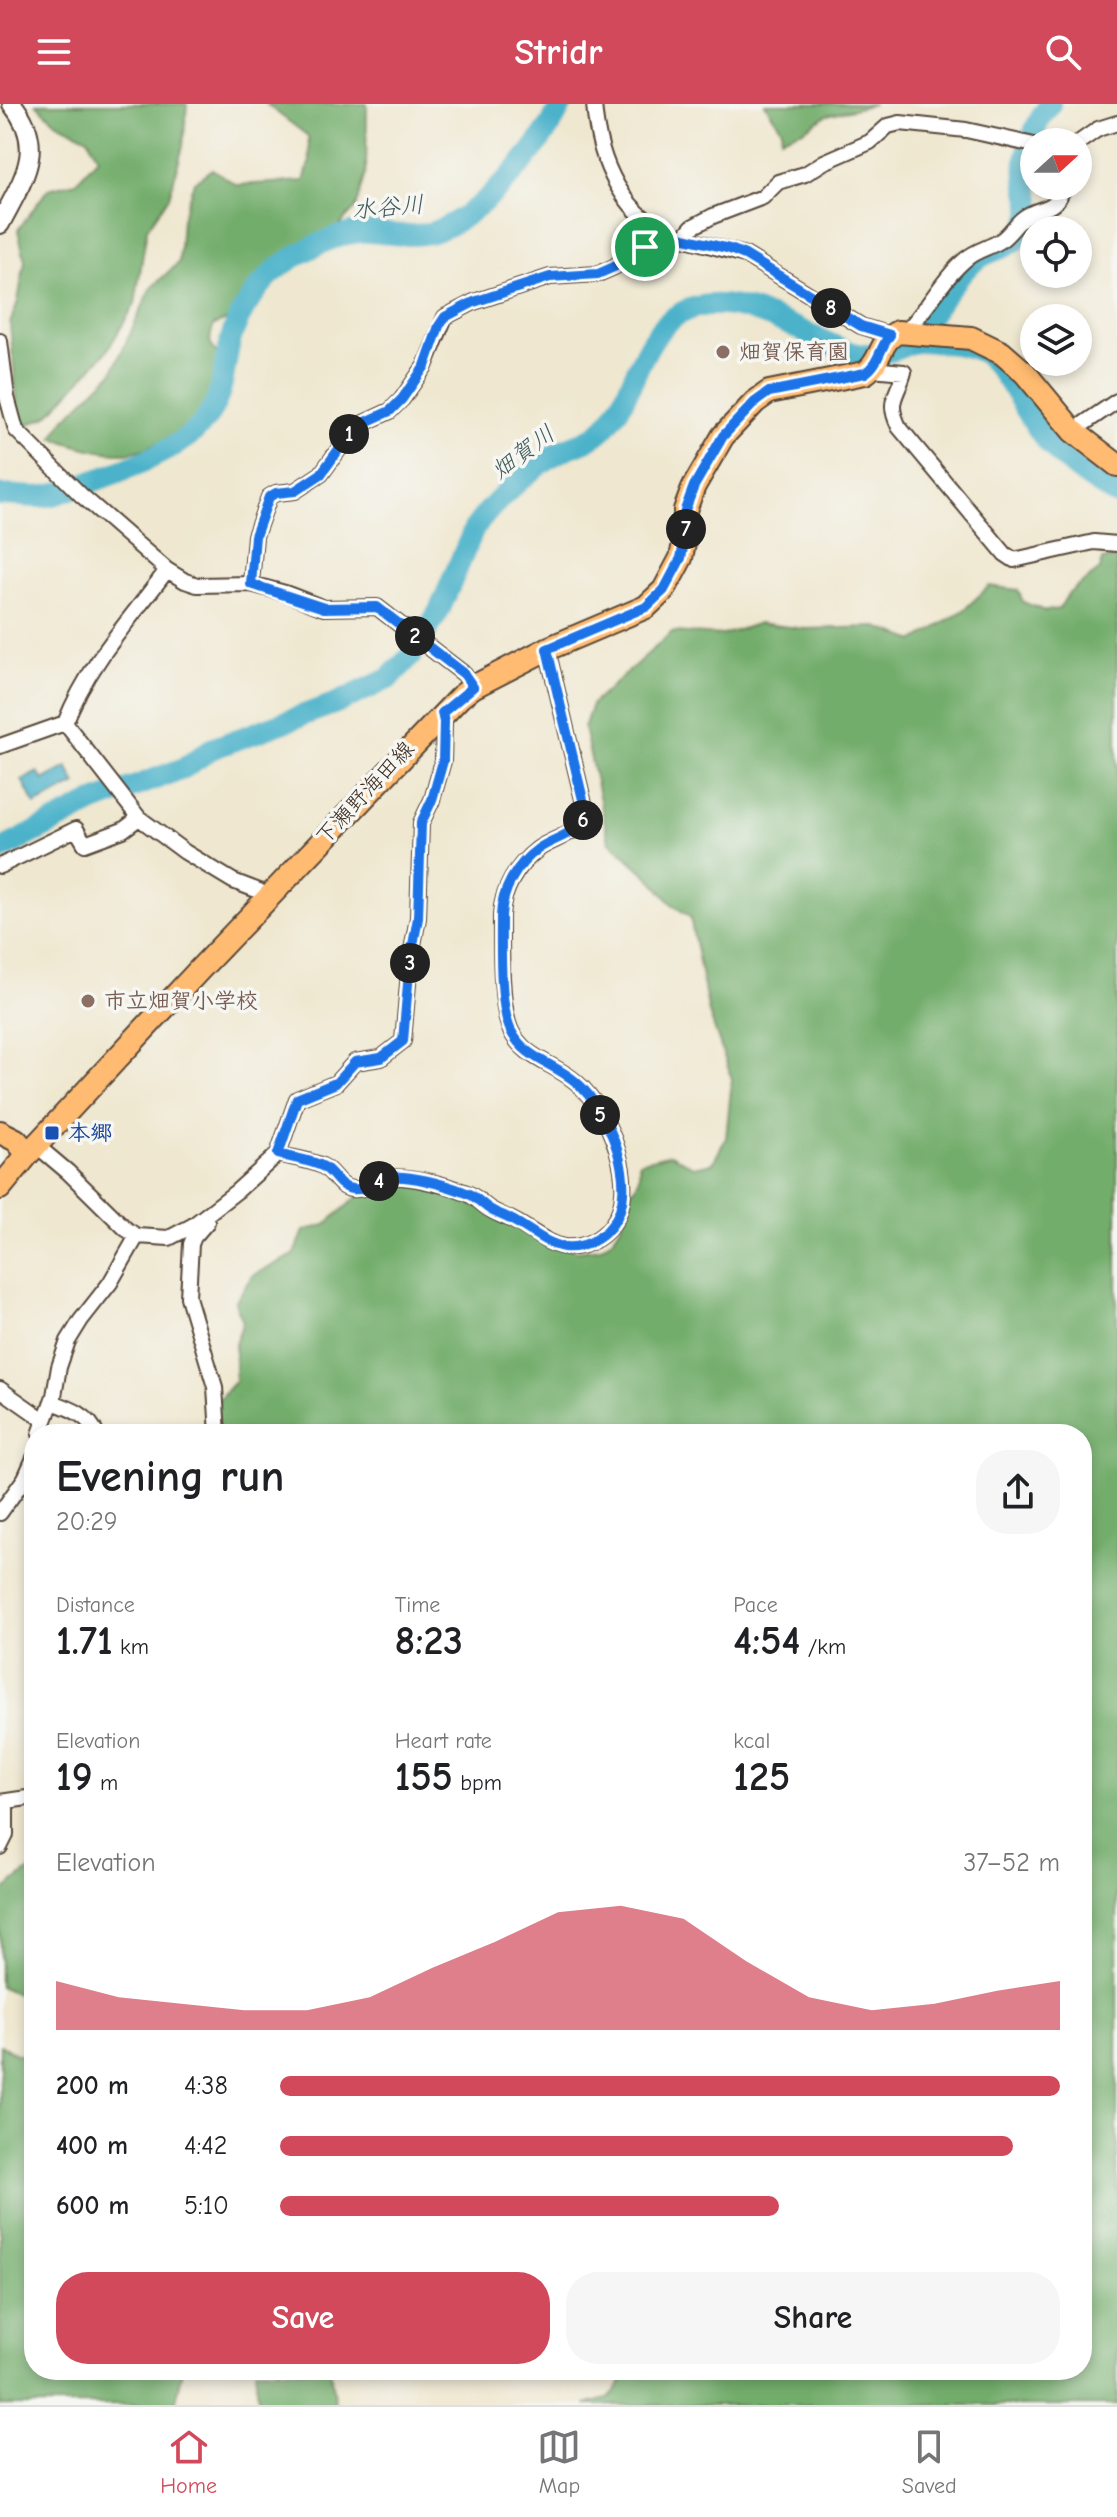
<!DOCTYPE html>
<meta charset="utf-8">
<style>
:root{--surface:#fff;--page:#f6f6f6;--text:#202124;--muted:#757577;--line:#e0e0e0;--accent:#d1495b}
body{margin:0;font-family:"Comic Neue","Klee One",sans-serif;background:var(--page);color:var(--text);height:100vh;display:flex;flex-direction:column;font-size:30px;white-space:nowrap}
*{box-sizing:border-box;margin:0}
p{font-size:26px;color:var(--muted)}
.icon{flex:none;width:44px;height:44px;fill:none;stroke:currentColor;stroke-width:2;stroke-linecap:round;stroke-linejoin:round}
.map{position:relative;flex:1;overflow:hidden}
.side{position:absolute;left:24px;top:1320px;width:1068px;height:956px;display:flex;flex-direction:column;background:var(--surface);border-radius:32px;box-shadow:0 4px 12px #0003}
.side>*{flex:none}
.needle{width:52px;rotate:69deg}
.controls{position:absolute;left:1020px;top:24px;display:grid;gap:16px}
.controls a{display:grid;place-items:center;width:72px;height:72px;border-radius:50%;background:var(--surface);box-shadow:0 4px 12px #0003;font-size:40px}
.pin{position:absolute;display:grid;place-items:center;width:68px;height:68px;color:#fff;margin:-34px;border:4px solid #fff;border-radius:50%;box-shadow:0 2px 8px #0007}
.km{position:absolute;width:40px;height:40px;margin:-20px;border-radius:50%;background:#222;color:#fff;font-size:22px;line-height:40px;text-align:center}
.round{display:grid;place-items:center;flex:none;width:84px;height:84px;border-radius:32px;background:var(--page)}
.summary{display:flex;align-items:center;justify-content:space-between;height:136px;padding:0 32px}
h1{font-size:44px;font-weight:700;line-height:60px}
.stats{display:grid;grid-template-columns:repeat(3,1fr);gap:12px;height:136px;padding:8px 32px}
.stats div{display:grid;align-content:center}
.stats b{font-size:40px;font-weight:700}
.stats small{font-size:22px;font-weight:400}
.stats p{font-size:22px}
.chart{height:224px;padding:16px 32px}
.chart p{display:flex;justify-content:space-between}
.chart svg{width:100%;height:144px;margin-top:8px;fill:var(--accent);opacity:.7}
.cta{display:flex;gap:16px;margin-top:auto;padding:16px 32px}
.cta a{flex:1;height:92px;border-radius:32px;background:var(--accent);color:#fff;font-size:32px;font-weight:700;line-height:92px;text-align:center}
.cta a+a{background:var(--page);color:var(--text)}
ul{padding:0 32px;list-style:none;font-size:26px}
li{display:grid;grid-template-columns:128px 96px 1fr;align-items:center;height:60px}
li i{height:20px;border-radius:10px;background:var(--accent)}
header{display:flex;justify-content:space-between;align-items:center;height:104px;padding:0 32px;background:var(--accent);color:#fff;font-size:36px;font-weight:700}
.tabs{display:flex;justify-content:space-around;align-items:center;height:112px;border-top:2px solid var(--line);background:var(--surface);font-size:22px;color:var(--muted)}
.tabs a{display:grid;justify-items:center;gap:4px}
.tabs .current{color:var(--accent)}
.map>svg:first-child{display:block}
.forest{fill:#73ad6c;stroke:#576c45;stroke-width:2}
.water{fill:#4bb2ca;stroke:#436e74;stroke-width:2}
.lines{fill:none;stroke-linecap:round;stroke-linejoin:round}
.river{stroke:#4bb2ca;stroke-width:22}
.minor-casing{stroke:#564639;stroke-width:18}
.tertiary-casing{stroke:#564639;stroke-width:22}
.primary-casing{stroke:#564639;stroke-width:26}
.minor{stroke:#fff;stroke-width:14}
.tertiary{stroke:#fff;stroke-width:18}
.primary{stroke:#ffbb71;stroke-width:22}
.route-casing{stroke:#fff;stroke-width:16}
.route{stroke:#1a73e8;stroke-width:10}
.education-dot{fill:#8d6e63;stroke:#f6f6f2;stroke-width:3}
.transit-dot{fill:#1a4fb4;stroke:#f6f6f2;stroke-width:3}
.labels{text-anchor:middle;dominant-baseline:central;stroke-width:7;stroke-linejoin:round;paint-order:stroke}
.education-label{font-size:22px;font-weight:bold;fill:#785e54;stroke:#f6f6f2;text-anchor:start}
.street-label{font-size:22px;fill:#3b2a1e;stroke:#f6f6f2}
.transit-label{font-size:22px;font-weight:bold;fill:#164399;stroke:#f6f6f2;text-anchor:start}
.water-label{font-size:24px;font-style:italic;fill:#415a5a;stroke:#f6f6f2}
</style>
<header><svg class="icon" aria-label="menu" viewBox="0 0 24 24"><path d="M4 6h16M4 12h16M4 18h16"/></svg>Stridr<svg class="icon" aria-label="search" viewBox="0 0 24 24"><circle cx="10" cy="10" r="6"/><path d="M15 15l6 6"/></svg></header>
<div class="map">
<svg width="1117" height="2301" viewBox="0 0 1117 2301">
<rect width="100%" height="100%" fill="#f6f6f2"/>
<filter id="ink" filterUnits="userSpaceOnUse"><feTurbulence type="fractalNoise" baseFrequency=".0125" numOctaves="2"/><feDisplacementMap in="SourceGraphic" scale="16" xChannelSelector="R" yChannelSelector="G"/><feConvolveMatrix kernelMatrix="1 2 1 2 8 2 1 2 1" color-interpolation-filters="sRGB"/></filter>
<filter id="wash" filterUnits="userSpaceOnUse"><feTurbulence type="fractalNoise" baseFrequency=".006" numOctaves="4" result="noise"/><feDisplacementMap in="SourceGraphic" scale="32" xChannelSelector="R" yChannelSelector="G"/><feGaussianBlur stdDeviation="1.8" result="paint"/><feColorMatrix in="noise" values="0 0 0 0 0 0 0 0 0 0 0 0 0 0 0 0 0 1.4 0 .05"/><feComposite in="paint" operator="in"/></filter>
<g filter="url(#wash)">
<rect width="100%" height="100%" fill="#efe7cf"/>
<!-- forest -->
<path class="forest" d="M36 0H187L183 42 169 93 147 125 135 200 107 247 48 312 27 321 18 309 10 220 18 197 25 156 18 126 48 85 76 78 98 54 88 34 57 19Z
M266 0H367L366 69 356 104 333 128 303 143 288 165 258 184 240 211 214 221C204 246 216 243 227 261 225 269 223 277 220 285 206 314 157 346 126 349 101 350 77 342 53 334L64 316 112 269 151 184 179 158 182 114 194 78 212 65 237 81 304 77 310 57 308 32Z
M765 0H874L827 11 803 26 781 34 782 25Z
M1111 454 1117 457V2301H586L610 2294 626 2271 619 2266H1082V1330H204L205 1310 235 1277V1240L243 1218 235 1198 253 1171 294 1151 304 1127 325 1121 364 1087 409 1079 493 1105 576 1147 600 1144 613 1135 621 1122 627 1104 629 1089C640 1080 640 1072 639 1058L671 1050 693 1063 713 1059 726 1034 732 975 709 909 690 813 672 800 649 773 609 737 584 624 592 600 672 528 723 531 759 519 805 525 877 523 915 537 964 506 989 482 1018 486 1023 498 1045 507 1059 505 1068 490 1100 466 1102 456Z
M34 1767V1901L22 1892 0 1882V1789L27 1768Z
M34 1939V2266H183L175 2301H0V1941L20 1952Z
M255 2266H330L335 2301H259Z"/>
<!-- water -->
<path class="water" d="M67 663 76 680 35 701 22 676 38 668 43 676Z"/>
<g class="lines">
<!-- river -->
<path class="river" d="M911 238C929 215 953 173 976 156 998 141 1017 147 1029 117 1035 102 1027 90 1026 75 1023 50 1035 19 1050 0
M0 391 39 393 53 391C94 377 171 353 200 322 225 295 222 270 230 238 237 209 264 171 290 156 311 143 344 126 370 128 387 129 406 133 424 130 475 121 541 45 562 0
M0 746 94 698 184 664 211 645 339 598 388 575 411 552 439 507 474 425C492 399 527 368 554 351 569 341 588 340 602 326 627 302 633 266 652 237 692 174 760 207 813 232 827 238 843 247 858 250 869 251 884 249 894 246 900 245 905 240 911 239 927 235 967 240 982 248 1001 259 1028 311 1042 331 1060 355 1090 377 1117 391"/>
</g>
</g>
<g filter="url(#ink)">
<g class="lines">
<defs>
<path id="minor" d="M594 0C598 56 623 118 683 134L692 123 713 112 763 93 778 78 805 70 824 58 870 38 888 22 900 19 966 26 1034 41
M1078 39 1098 25 1117 19
M683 134 745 151 861 222 890 231
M906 227C928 205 942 175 966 155 976 146 989 144 1000 137 1009 131 1014 122 1022 115 1039 100 1055 111 1064 82
M0 237 7 293 16 326 81 391 167 466 185 477 197 481 251 480 285 489 324 504 377 503 464 570 473 583
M871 265 904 268C897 294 886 296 899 323L1005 450 1014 456 1094 438 1117 440
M1073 327 1117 297
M251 480 255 432 269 393 276 389 295 387 321 370 355 323 390 307 402 295 425 262 445 213 474 198 550 173 598 170 614 163 634 148 662 136 668 130
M65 619 139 714 185 748 233 777 259 787 268 793
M0 642 65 619C89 559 129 517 167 466
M0 762 76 725 85 740 123 726 139 714
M36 1041 68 1068 126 1125 137 1132 169 1134 192 1122 237 1087 278 1050 297 995 336 979 355 958 381 954 403 937 410 857 418 814 421 719 432 696 443 657 444 618 442 609
M278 1050C291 1054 313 1056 324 1063 335 1070 338 1083 352 1085 365 1087 375 1077 387 1074 405 1070 446 1081 464 1088 475 1091 479 1098 488 1104 497 1110 507 1113 516 1118 531 1126 547 1140 564 1143 582 1145 601 1136 612 1121 641 1084 609 1006 576 978 554 959 525 955 511 927 500 904 501 840 501 812 502 786 517 761 538 745 557 732 582 731 585 704L547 545
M207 1118 194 1133 191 1140 188 1193 215 1283 218 1330
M0 1285 44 1316
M52 1298C69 1304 90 1311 96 1330
M40 1330 54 1292 59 1263 68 1237 81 1216 110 1179 137 1132
M0 1409 25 1374 34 1354
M0 1698 34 1693
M0 1743 6 1731V1698"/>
<path id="tertiary" d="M0 120C22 77 48 44 12 0"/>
<path id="primary" d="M0 1028 16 1036 28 1050
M0 1084 28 1050 201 864 460 593 473 583 547 545 646 503 664 486 681 454 686 429 685 406 694 382 723 332 755 298 769 288 865 269C882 258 879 236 898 228L971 234 1002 249 1025 269 1073 327 1117 361"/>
</defs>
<!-- minor casing -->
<use href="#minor" class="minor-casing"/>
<!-- tertiary casing -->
<use href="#tertiary" class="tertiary-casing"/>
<!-- primary casing -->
<use href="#primary" class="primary-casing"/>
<!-- minor -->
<use href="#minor" class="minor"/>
<!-- tertiary -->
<use href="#tertiary" class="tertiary"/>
<!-- primary -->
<use href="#primary" class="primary"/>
</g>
</g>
<g class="lines" filter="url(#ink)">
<defs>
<path id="route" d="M668 130 730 145 745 151 861 222 890 231C880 243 879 260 865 269L769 288 755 298 723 332 694 382 685 406 686 429 681 454 664 486 646 503 547 545 585 704C582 731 556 732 538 745 516 761 502 786 501 812 501 840 499 903 511 927 525 955 554 959 576 978 609 1006 641 1084 612 1121 601 1136 582 1145 564 1143 545 1140 527 1123 510 1115 503 1111 495 1109 488 1104 479 1098 475 1091 464 1088 446 1081 405 1069 387 1074 375 1077 365 1087 352 1085 338 1083 335 1070 324 1063 312 1056 291 1054 278 1050L297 995 336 979 355 958 381 954 403 937 410 857 418 814 421 719 432 696 443 657 444 618 442 609 473 583 464 570 377 503 324 504 251 480 255 432 269 393 276 389 295 387 321 370 355 323 390 307 402 295 425 262 439 222 445 213 474 198 550 173 598 170 614 163 634 148 662 136Z"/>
</defs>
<!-- route casing -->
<use href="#route" class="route-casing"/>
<!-- route -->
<use href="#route" class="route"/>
</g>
<!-- markers -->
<g class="education-dot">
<circle cx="723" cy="248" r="8"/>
<circle cx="88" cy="897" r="8"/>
</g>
<rect class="transit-dot" x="44" y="1021" width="16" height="16" rx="4"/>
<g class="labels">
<!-- education labels -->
<g class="education-label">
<text x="739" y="248">畑賀保育園</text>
<text x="104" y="897">市立畑賀小学校</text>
</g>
<!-- street labels -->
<g class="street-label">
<text transform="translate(365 689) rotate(-47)">下瀬野海田線</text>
</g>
<!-- transit labels -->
<g class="transit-label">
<text x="68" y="1029">本郷</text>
</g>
<!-- water labels -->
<g class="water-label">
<text transform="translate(388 103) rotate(-5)">水谷川</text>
<text transform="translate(523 348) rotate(-37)">畑賀川</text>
</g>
</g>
</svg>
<div class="controls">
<a><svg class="needle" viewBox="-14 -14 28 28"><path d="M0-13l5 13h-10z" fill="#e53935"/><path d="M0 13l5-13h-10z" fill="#757577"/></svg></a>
<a><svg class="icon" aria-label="locate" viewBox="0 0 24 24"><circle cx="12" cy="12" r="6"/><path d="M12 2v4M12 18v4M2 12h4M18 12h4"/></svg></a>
<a><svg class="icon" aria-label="layers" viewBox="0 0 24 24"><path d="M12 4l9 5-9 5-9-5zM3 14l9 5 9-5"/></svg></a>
</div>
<div class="pin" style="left:645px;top:143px;background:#1e9e55"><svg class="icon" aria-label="arrive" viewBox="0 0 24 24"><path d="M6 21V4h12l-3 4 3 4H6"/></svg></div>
<b class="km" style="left:349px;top:330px">1</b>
<b class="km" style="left:415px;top:532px">2</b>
<b class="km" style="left:410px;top:859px">3</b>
<b class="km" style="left:379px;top:1077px">4</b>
<b class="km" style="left:600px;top:1011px">5</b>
<b class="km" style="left:583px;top:716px">6</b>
<b class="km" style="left:686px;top:425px">7</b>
<b class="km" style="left:831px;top:204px">8</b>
<section class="side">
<div class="summary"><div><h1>Evening run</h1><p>20:29</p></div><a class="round"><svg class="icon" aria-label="share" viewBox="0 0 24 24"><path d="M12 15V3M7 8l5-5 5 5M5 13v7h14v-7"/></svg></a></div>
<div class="stats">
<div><p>Distance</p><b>1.71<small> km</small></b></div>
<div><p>Time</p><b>8:23</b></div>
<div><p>Pace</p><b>4:54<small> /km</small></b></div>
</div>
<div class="stats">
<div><p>Elevation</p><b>19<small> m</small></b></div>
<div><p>Heart rate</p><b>155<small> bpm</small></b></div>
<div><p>kcal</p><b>125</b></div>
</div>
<div class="chart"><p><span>Elevation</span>37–52 m</p>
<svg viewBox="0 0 160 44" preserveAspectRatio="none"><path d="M0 44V29L10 34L20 36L30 38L40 38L50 34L60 25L70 17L80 8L90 6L100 10L110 23L120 34L130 38L140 36L150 32L160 29V44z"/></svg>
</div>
<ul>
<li><b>200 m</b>4:38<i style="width:100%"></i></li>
<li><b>400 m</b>4:42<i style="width:94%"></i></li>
<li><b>600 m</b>5:10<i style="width:64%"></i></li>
</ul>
<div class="cta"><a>Save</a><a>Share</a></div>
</section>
</div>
<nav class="tabs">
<a class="current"><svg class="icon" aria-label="home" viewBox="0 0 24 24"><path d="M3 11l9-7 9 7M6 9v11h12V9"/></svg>Home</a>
<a><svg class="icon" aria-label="map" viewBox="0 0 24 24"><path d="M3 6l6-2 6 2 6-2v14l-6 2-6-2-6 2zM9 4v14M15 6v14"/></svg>Map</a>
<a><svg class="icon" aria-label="saved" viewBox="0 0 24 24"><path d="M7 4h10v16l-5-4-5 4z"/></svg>Saved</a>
</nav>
